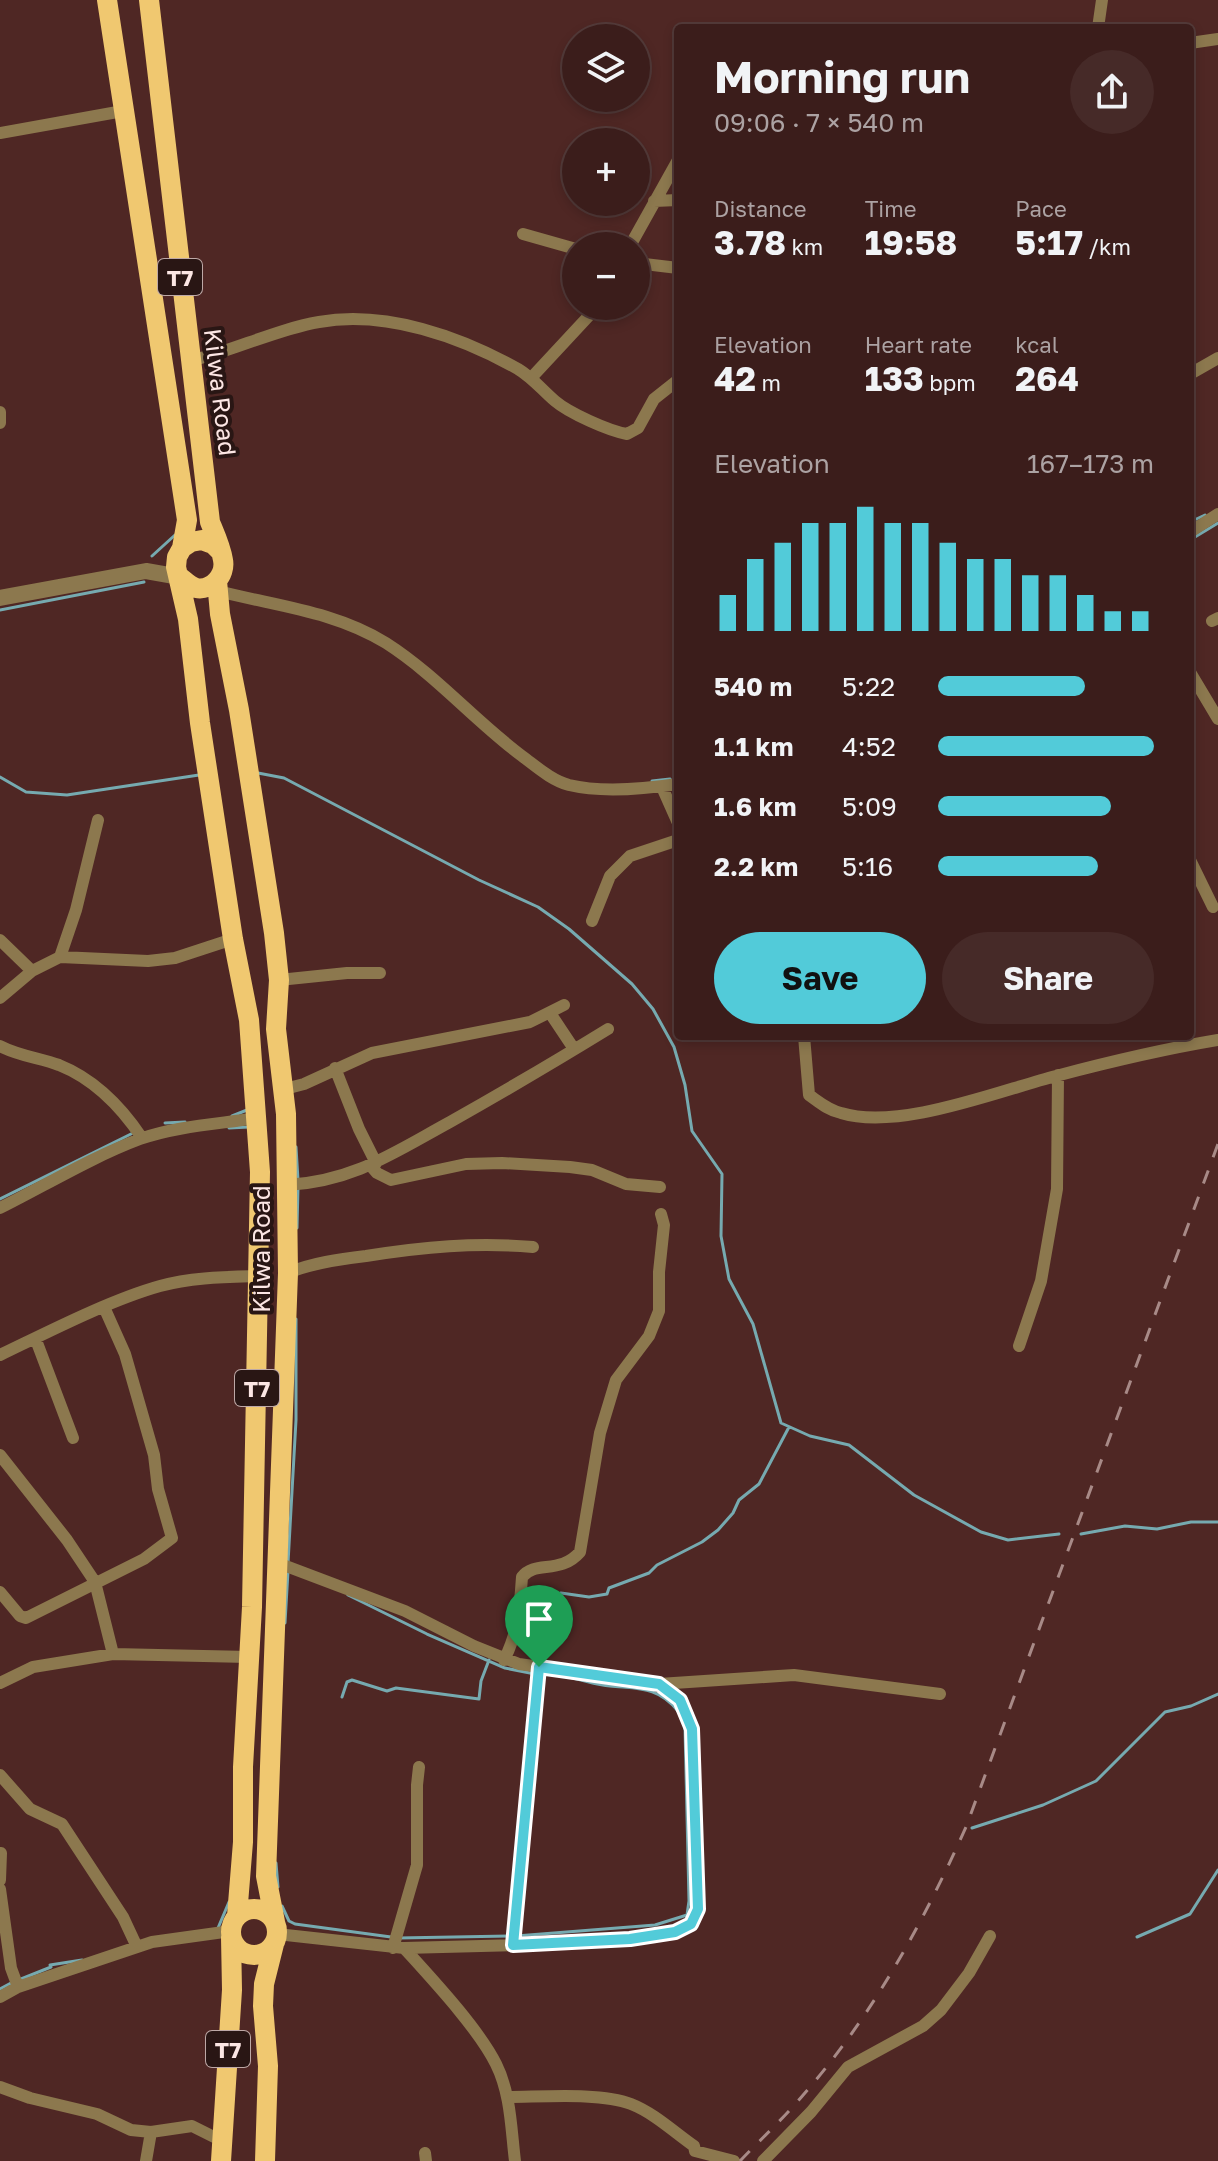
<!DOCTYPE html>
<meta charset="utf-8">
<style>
:root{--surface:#3b1d1b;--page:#462a28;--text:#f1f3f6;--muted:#aca2a3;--line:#543b3a;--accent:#52cbd9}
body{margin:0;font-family:"Golos Text",sans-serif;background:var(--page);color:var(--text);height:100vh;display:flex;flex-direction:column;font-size:30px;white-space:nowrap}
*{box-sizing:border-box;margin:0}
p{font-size:26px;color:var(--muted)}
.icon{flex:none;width:44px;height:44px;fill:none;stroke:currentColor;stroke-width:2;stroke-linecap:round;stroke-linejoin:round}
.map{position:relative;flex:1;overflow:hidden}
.details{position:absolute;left:674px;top:24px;width:520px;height:1016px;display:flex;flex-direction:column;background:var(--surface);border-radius:8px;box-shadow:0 4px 12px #0003,0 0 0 2px var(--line)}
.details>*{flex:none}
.fabs{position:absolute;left:562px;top:24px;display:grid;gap:16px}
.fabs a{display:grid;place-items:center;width:88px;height:88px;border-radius:50%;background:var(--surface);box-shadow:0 4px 12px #0003,0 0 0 2px var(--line);font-size:40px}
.pin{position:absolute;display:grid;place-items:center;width:68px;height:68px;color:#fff;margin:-82px -34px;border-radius:50% 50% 50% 0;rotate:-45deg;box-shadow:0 0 8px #0007}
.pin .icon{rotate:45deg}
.round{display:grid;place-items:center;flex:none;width:84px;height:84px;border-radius:42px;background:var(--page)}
.head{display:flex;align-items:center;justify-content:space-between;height:136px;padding:0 40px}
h1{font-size:44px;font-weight:700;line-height:60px}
.metrics{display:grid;grid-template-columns:repeat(3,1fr);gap:12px;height:136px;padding:8px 40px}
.metrics div{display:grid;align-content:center}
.metrics b{font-size:34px;font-weight:700}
.metrics small{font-size:22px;font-weight:400}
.metrics p{font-size:22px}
.chart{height:224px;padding:16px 40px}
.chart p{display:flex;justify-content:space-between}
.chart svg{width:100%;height:144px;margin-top:8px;stroke:var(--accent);stroke-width:6}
.button{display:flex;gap:16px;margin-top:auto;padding:16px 40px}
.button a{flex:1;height:92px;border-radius:48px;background:var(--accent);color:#111;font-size:32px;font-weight:700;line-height:92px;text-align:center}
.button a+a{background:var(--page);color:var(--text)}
ul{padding:0 40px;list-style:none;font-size:26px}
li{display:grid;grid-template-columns:128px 96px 1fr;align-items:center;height:60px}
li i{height:20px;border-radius:10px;background:var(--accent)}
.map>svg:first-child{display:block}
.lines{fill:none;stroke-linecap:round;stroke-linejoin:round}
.stream{stroke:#76aab0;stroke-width:3}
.minor{stroke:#8c784e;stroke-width:12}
.tertiary{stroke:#8c784e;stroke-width:16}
.trunk{stroke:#f0c870;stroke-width:20}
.rail{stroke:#a88a87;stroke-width:3;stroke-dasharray:14 14;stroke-linecap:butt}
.route-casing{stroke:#fff;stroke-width:16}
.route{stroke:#52cbd9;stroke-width:10}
.labels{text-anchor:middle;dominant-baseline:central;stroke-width:8;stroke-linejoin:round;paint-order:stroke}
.shield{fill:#291614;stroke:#bda8a6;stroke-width:2}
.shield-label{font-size:22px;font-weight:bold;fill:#fce6e4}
.street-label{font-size:24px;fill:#fce6e4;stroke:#291614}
</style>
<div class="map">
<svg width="1218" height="2161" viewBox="0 0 1218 2161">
<rect width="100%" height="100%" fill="#4f2724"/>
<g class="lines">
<!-- stream -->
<path class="stream" d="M1190 522 1205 515
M1190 540 1218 523
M152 556 175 535
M0 610 144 582
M258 773 284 778 479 880 538 907 569 929 632 984 653 1009 674 1047 685 1085 692 1131 722 1174 721 1236 729 1279 753 1324 781 1423 810 1436 849 1445 914 1495 981 1532 1008 1540 1059 1534
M0 777 26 792 67 795 199 775
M652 781 670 779
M232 1116 247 1110
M165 1123 185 1122
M229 1128 249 1127
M296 1147 298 1180
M0 1199 133 1133
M297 1228 298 1187
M1081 1534 1125 1526 1157 1529 1191 1522H1218
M288 1563 296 1420V1319
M525 1593 554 1596 561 1593 589 1597 607 1594 609 1588 649 1573 657 1565 702 1542 718 1530 733 1513 739 1500 759 1484 789 1427
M348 1595 427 1634 505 1668 535 1674
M285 1623 288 1571
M567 1677C581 1679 596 1685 610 1686 638 1689 658 1686 678 1711
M342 1697 347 1682 352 1680 387 1691 396 1688 479 1699 481 1681 489 1660
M972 1828 1043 1805 1096 1781 1165 1712 1191 1706 1218 1694
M276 1863 278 1887
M282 1906 289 1921 295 1924 391 1937
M218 1928 229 1902
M516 1936 655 1925 687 1915 689 1901 685 1728
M1137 1937 1190 1914 1218 1870
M398 1938 509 1936
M50 1965 82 1960
M21 1979 51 1967
M0 1989 11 1983"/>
<!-- minor -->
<path class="minor" d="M1098 28 1102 0
M1190 43 1218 39
M0 133 123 111
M654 201 678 200
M523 234 576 249
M630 246 678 160
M636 263 678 268
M190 361C233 351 277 329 319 322 386 310 461 337 518 369 533 378 542 390 555 401 569 413 609 431 627 434L638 428 654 399 678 380
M1190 374 1218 358
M532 377 598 306
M0 412V423
M1190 532 1218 514
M218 591C276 606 334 611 386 643 436 675 475 721 522 756 537 767 551 780 569 785 602 793 644 789 678 784
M1212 621 1218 618
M1190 672 1218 719
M662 787 678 823
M1190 860 1213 907
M592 921 610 876 630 856 678 840
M0 940 32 971
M60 957 76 910 98 820
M279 980 347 973H380
M0 998 32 971 60 957 148 961 175 958 233 939
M550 1013 574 1049
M804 1036 809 1095C819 1102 828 1110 841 1113 899 1131 998 1091 1056 1076 1109 1062 1164 1049 1218 1040
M0 1046C19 1056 40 1058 59 1065 94 1079 122 1108 142 1138
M335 1068 359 1129 376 1163
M285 1089 304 1084 372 1053 530 1022 564 1005
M371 1166 377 1173 391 1180 466 1164 502 1163 570 1167 592 1170 626 1184 660 1187
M287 1185C354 1181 393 1153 450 1122 503 1092 556 1061 608 1029
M0 1208C46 1185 92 1157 140 1139 177 1126 219 1124 257 1118
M288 1273C311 1263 340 1259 366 1256 423 1247 475 1242 533 1247
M36 1340 73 1438
M1019 1346 1041 1281 1057 1189 1058 1075
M0 1355C48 1332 110 1300 160 1286 192 1277 227 1277 260 1276
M0 1455 67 1540 95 1582 113 1654
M278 1563 405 1611 474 1646 519 1664 659 1684 794 1675 940 1694
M0 1592 20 1616 26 1618 144 1559 172 1538 158 1489 154 1455 125 1354 104 1307
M504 1660C518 1633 520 1607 522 1577 535 1560 560 1575 580 1552L600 1433 616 1380 649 1336 659 1311V1272L664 1225 661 1214
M0 1683 33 1667 113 1654 249 1657
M0 1775 30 1809 62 1824 123 1917 137 1947
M0 1880 1 1853
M0 1889 11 1968 18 1987
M277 1934 404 1948 558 1944 630 1939 675 1932 691 1924 698 1909 692 1729 680 1700 659 1684
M513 1945 539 1667
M393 1948 417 1865V1785L419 1767
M404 1948C432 1979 478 2028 496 2064 511 2094 511 2129 515 2161
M0 1997 18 1987 152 1942 231 1931
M0 2087 30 2098 97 2114 131 2130 151 2132 192 2126 222 2141
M507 2097C541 2097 601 2092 631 2104 654 2113 674 2132 694 2146L695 2151 734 2161
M425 2153 426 2161
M146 2161 151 2132
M763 2161 811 2112 848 2067 923 2026 941 2010 969 1973 990 1936"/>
<!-- tertiary -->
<path class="tertiary" d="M0 598 146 571 180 577"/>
<!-- trunk -->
<path class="trunk" d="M107 0 187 520 182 548
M149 0 210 522C215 534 221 547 223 560 226 575 212 591 196 588 190 586 185 581 180 577
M221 552 213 544 202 540 191 542 182 548 177 557 176 567 188 619 200 723 233 939 249 1020 260 1172 252 1607 243 1767V1842L237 1916
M217 581 220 614 239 710 274 933 279 980 276 1029 286 1114 288 1273 266 1876 275 1922
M231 1932a23 23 0 1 1 46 0a23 23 0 1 1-46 0Z
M221 2161 232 1990 231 1937
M265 2161 268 2066 263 2006 264 1984 274 1944"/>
<!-- rail -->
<path class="rail" d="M740 2161C761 2139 784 2118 804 2094 873 2015 923 1923 966 1827L1218 1144"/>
</g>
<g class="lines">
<defs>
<path id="route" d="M539 1667 659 1684 680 1700 692 1729 698 1909 691 1924 675 1932 630 1939 513 1945Z"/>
</defs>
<!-- route casing -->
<use href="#route" class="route-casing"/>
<!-- route -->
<use href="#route" class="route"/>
</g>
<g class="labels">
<!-- shield labels -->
<g class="shield">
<rect x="158" y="259" width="44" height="36" rx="6"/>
<rect x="235" y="1370" width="44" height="36" rx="6"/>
<rect x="206" y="2031" width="44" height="36" rx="6"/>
</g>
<g class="shield-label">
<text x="180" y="277">T7</text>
<text x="257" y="1388">T7</text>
<text x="228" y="2049">T7</text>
</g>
<!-- street labels -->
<g class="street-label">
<text transform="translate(221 392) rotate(83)">Kilwa Road</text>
<text transform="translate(260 1249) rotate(-90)">Kilwa Road</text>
</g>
</g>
</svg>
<div class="fabs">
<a><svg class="icon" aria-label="layers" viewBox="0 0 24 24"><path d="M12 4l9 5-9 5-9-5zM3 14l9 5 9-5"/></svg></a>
<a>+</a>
<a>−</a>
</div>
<div class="pin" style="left:539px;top:1667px;background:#1e9e55"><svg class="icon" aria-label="arrive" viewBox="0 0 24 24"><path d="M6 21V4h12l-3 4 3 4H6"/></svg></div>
<section class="details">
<div class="head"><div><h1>Morning run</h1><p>09:06 · 7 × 540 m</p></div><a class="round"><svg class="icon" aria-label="share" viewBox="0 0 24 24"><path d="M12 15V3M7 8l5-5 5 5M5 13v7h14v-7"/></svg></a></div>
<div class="metrics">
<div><p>Distance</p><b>3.78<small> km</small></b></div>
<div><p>Time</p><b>19:58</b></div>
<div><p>Pace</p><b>5:17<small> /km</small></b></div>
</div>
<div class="metrics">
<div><p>Elevation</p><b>42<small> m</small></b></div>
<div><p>Heart rate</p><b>133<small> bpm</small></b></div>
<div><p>kcal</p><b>264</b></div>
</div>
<div class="chart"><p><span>Elevation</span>167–173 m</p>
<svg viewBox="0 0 160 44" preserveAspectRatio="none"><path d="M5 44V33M15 44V22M25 44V17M35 44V11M45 44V11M55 44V6M65 44V11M75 44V11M85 44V17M95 44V22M105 44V22M115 44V27M125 44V27M135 44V33M145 44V38M155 44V38"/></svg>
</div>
<ul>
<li><b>540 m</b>5:22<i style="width:68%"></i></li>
<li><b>1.1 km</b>4:52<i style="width:100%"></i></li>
<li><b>1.6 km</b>5:09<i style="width:80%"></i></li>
<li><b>2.2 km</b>5:16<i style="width:74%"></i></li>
</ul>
<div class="button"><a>Save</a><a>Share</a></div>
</section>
</div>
